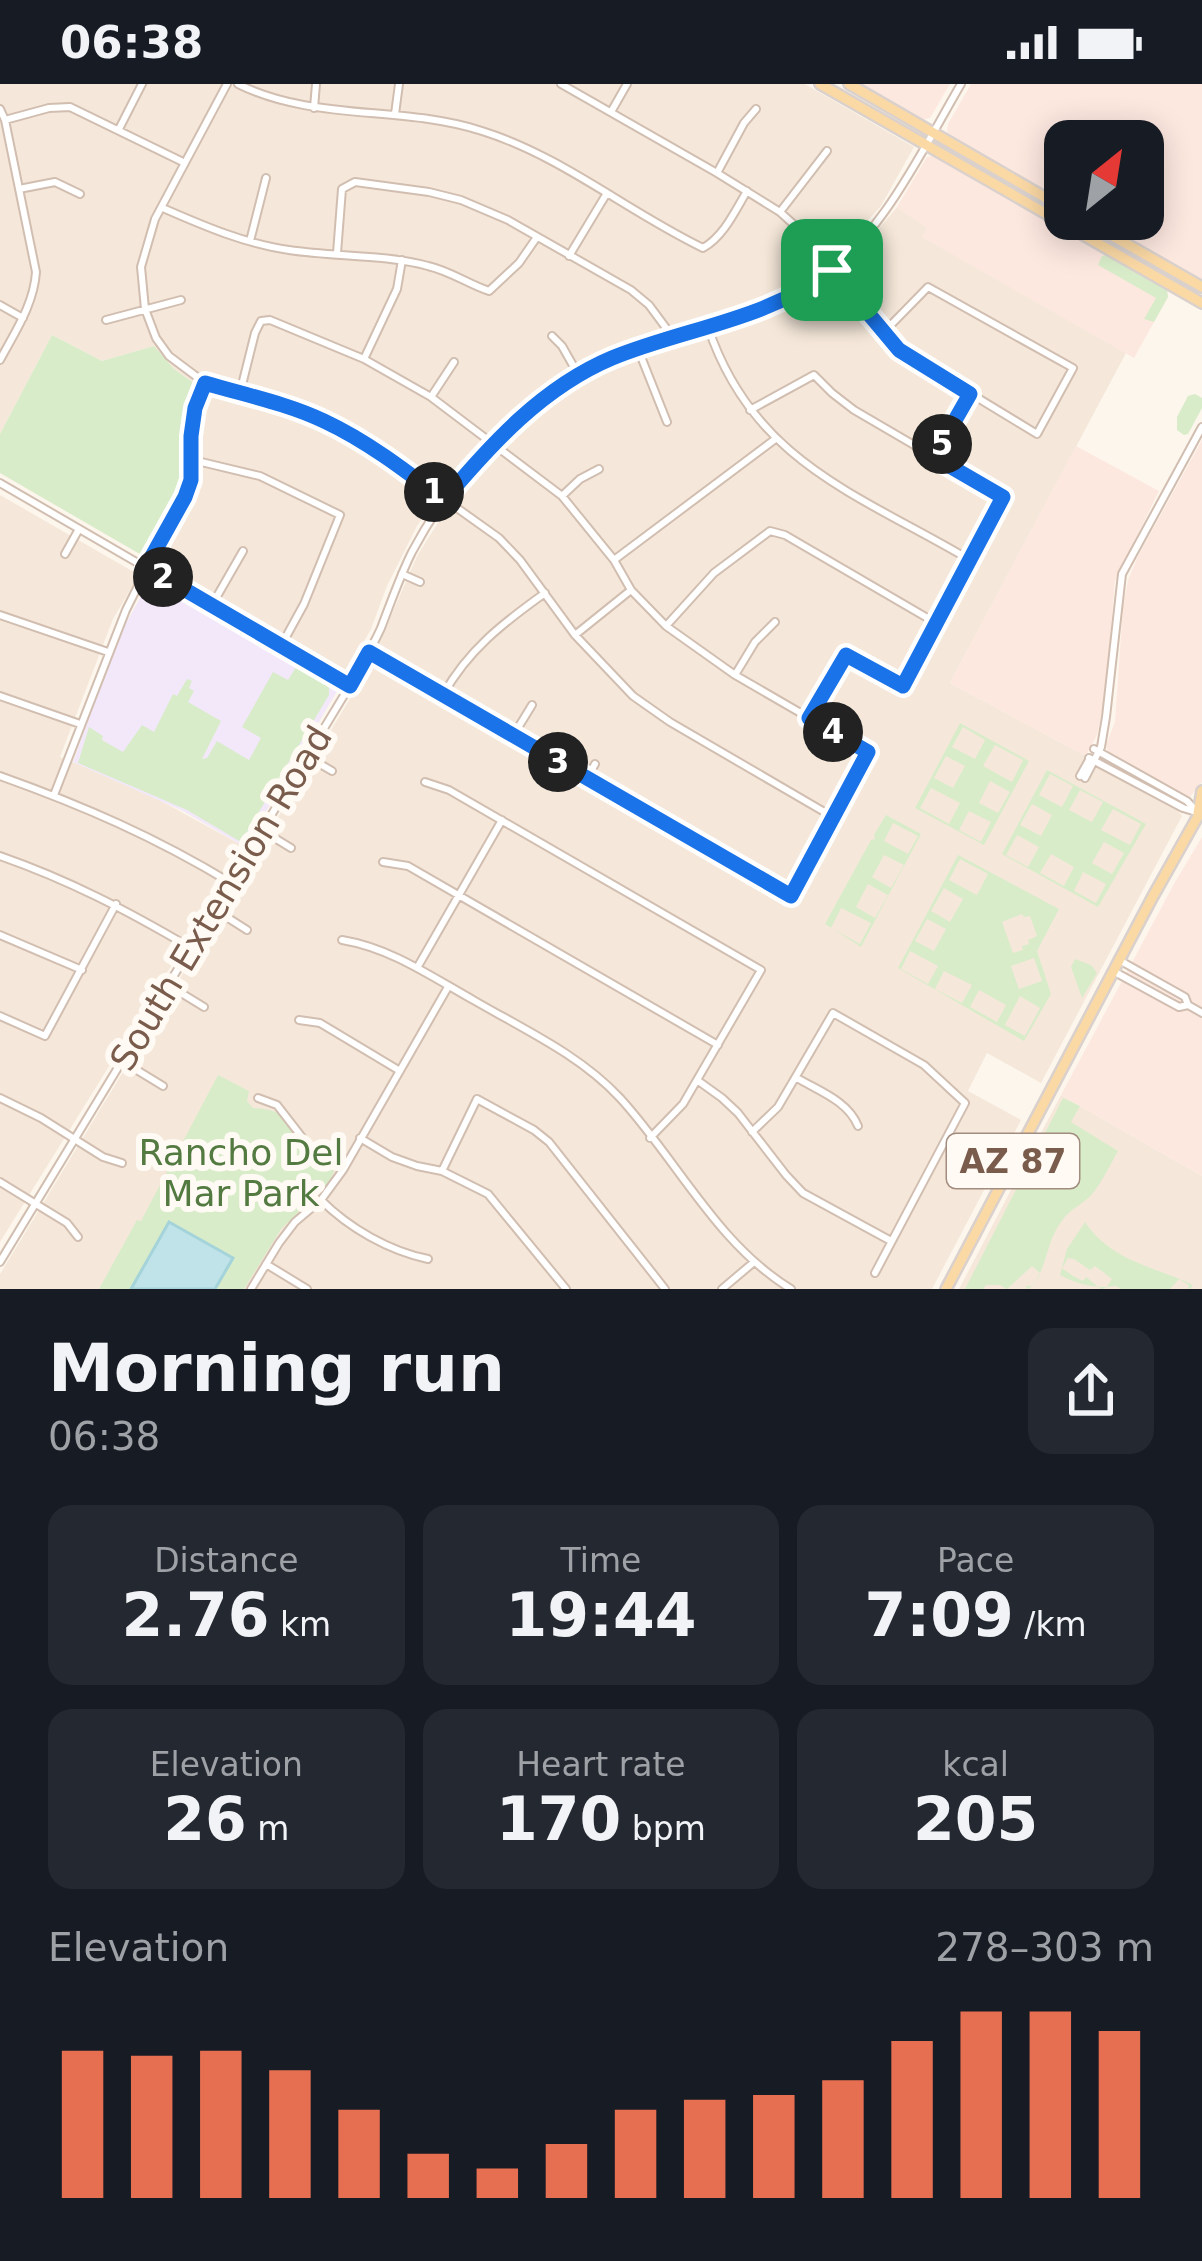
<!DOCTYPE html>
<meta charset="utf-8">
<style>
:root{--surface:#171b24;--page:#242831;--text:#f1f3f6;--muted:#9ea1a6;--accent:#e76f51}
body{margin:0;font-family:"DejaVu Sans",sans-serif;background:var(--page);color:var(--text);height:100vh;display:flex;flex-direction:column;font-size:45px;white-space:nowrap}
*{box-sizing:border-box;margin:0}
p{font-size:39px;color:var(--muted)}
.icon{flex:none;width:66px;height:66px;fill:none;stroke:currentColor;stroke-width:2;stroke-linecap:round;stroke-linejoin:round}
.map{position:relative;height:1205px;overflow:hidden}
.panel{display:flex;flex-direction:column;background:var(--surface);flex:1}
.panel>*{flex:none}
.needle{width:78px;rotate:30deg}
.buttons{position:absolute;left:1044px;top:36px;display:grid;gap:24px}
.buttons a{display:grid;place-items:center;width:120px;height:120px;border-radius:24px;background:var(--surface);box-shadow:0 6px 30px #0003;font-size:60px}
.pin{position:absolute;display:grid;place-items:center;width:102px;height:102px;color:#fff;margin:-51px;border-radius:24px;box-shadow:0 6px 18px #0006}
.km{position:absolute;width:60px;height:60px;margin:-30px;border-radius:50%;background:#222;color:#fff;font-size:33px;line-height:60px;text-align:center}
.round{display:grid;place-items:center;flex:none;width:126px;height:126px;border-radius:24px;background:var(--page)}
.summary{display:flex;align-items:center;justify-content:space-between;height:204px;padding:0 48px}
h1{font-size:66px;font-weight:700;line-height:90px}
.stats{display:grid;grid-template-columns:repeat(3,1fr);gap:18px;height:204px;padding:12px 48px}
.stats div{display:grid;align-content:center;border-radius:24px;background:var(--page);text-align:center}
.stats b{font-size:60px;font-weight:700}
.stats small{font-size:33px;font-weight:400}
.stats p{font-size:33px}
.chart{height:336px;padding:24px 48px}
.chart p{display:flex;justify-content:space-between}
.chart svg{width:100%;height:216px;margin-top:12px;stroke:var(--accent);stroke-width:6}
.status{display:flex;justify-content:space-between;align-items:center;height:84px;padding:0 60px;background:var(--surface);direction:ltr}
.status svg{height:33px;fill:currentColor}
.map>svg:first-child{display:block}
.residential{fill:#f5e8da}
.commercial{fill:#fde8e0}
.education{fill:#f3e8fa}
.green{fill:#d8ecc9;fill-rule:evenodd}
.water{fill:#bfe3e8;stroke:#a5d3da;stroke-width:3}
.lines{fill:none;stroke-linecap:round;stroke-linejoin:round}
.minor-casing{stroke:#d1beb0;stroke-width:10}
.tertiary-casing{stroke:#d1beb0;stroke-width:10}
.primary-casing{stroke:#dad1cd;stroke-width:14}
.minor{stroke:#fff;stroke-width:6}
.tertiary{stroke:#fff;stroke-width:6}
.primary{stroke:#fbd9a5;stroke-width:9}
.route-casing{stroke:#fff;stroke-width:24}
.route{stroke:#1a73e8;stroke-width:15}
.labels{text-anchor:middle;dominant-baseline:central;stroke-width:12;stroke-linejoin:round;paint-order:stroke}
.shield{fill:#fffaf3;stroke:#a28b7f;stroke-width:3}
.shield-label{font-size:33px;font-weight:bold;fill:#7a5c4d}
.street-label{font-size:36px;fill:#7a5c4d;stroke:#fffaf3}
.park-label{font-size:36px;fill:#537a41;stroke:#fffaf3}
</style>
<div class="status"><b>06:38</b><svg viewBox="0 0 49 12"><path d="M0 12V9h3v3zM5 12V6h3v6zM10 12V3h3v9zM15 12V0h3v12zM26 1h20v11H26zM47 4h2v5h-2z"/></svg></div>
<div class="map">
<svg width="1202" height="1205" viewBox="0 0 1202 1205">
<rect width="100%" height="100%" fill="#fdf6ec"/>
<!-- residential -->
<path class="residential" d="M0 0H805L914 63 881 122 835 172 786 207 753 223 676 243 606 270 561 295 519 325 491 349 459 384 417 442 387 502 371 545 346 589 138 469 146 468 184 398 186 384 185 340 196 304 195 300 174 285 154 262 102 277 52 251 0 350Z
M897 123 928 144 924 152 1126 269 950 599 1086 672 1085 676 1177 726 1182 732 1041 999 987 969 968 1007 1021 1036 932 1205H0V1190L368 585 417 472 458 407 490 371 525 338 582 299 630 274 689 254 740 242 776 228 808 210 856 172Z
M0 411 139 491 113 535 60 673 141 706 245 763 0 1158Z
M1061 1011 1202 1092V1205H959Z"/>
<!-- commercial -->
<path class="commercial" d="M859 0H950L930 34 922 36Z
M971 0H1202V197L1093 135H1143V57H1065V119L947 49 948 40Z
M933 72 1167 206 1168 213 1134 274 922 153 927 144 897 123 927 73Z
M1202 356V698L1190 713 1118 676 1108 668 1106 661 1115 638 1123 523 1128 496 1138 472Z
M1076 362 1159 407 1115 497 1105 614 1097 651 1086 672 950 599Z
M1202 753V1092L1061 1011 1175 798Z"/>
<!-- education -->
<path class="education" d="M154 495 339 604 245 763 183 727 73 678 120 550 150 496Z"/>
<!-- green -->
<path class="green" d="M1107 171 1167 206 1168 213 1154 238 1144 235 1156 214 1098 181 1102 172Z
M52 251 102 277 154 262 174 285 195 300 185 340 186 384 184 398 144 470 138 469 0 389V350Z
M1195 310 1202 314V324L1188 350 1184 351 1177 346V333L1188 312Z
M296 583 329 602V611L241 758 187 726 78 679 89 643 103 652 102 656 123 668 142 641 154 648 173 610 177 612 187 595 192 597 189 604 194 607 188 618 221 637 202 675 207 674 217 657 249 676 261 654 242 643 273 588 288 596Z
M960 639 1029 677 984 761 915 724ZM963 643 985 656 975 675 952 663ZM995 661 1023 676 1012 698 983 682ZM946 672 965 682 953 704 934 694ZM990 697 1010 708 998 729 979 719ZM931 704 960 719 949 740 920 724ZM969 727 991 738 981 758 959 746Z
M1047 686 1146 740 1098 823 1002 770ZM1050 690 1073 702 1062 723 1039 711ZM1080 706 1103 718 1092 738 1069 726ZM1032 720 1052 731 1041 752 1020 741ZM1113 725 1141 740 1130 761 1101 746ZM1017 751 1039 763 1028 783 1006 771ZM1104 758 1124 769 1112 790 1092 779ZM1051 770 1074 783 1064 802 1040 789ZM1083 788 1106 800 1096 819 1074 807Z
M886 731 921 750 861 863 825 840 871 756 875 755 874 751ZM893 739 918 752 908 770 884 757ZM884 771 904 781 891 804 872 793ZM868 800 888 811 875 834 856 823ZM841 824 871 839 860 860 831 844Z
M958 771 1059 825 1037 867 1051 910 1024 957 898 884ZM960 775 988 790 977 811 949 796ZM944 804 963 815 950 838 931 827ZM1022 830 1024 833 1030 832 1037 852 1028 856 1029 860 1022 862 1023 866 1013 869 1002 838ZM927 835 946 845 934 867 915 857ZM910 867 938 882 928 900 901 885ZM1034 874 1042 897 1019 905 1011 882ZM944 887 972 901 962 919 935 905ZM979 906 1006 921 997 938 970 923ZM1020 912 1040 924 1025 952 1005 941Z
M1075 875 1091 881 1097 889 1082 914 1071 883Z
M218 991 249 1007 247 1017 253 1024C291 1026 281 1038 304 1062 313 1072 324 1079 334 1087L330 1097 281 1145 244 1205H99L137 1136 141 1137Z
M1063 1014 1080 1022 1071 1038 1118 1067C1110 1081 1103 1096 1094 1108 1082 1122 1071 1123 1061 1138 1044 1162 1049 1184 1029 1205L1025 1202H1031L1039 1193 1040 1189 1032 1182 1007 1205 1000 1201H986L983 1205H965Z
M1085 1138C1112 1178 1156 1183 1193 1201L1190 1205 1188 1204 1189 1201 1179 1195 1170 1205H1121L1116 1202C1097 1205 1079 1201 1060 1191L1067 1165ZM1068 1174 1074 1175 1090 1186 1095 1182 1112 1195 1106 1204 1101 1205 1086 1193 1083 1197C1073 1192 1071 1191 1062 1184Z"/>
<!-- water -->
<path class="water" d="M169 1138 233 1174 215 1205H131Z"/>
<g class="lines">
<defs>
<path id="minor" d="M227 0 155 135 141 183 145 225 156 254 169 272 205 299 278 319 322 336 401 384 499 454 520 476 575 551 633 612 670 638 833 733
M238 0C314 38 402 21 482 47 562 72 628 128 703 164 724 152 735 127 747 107
M561 0 717 89 780 128 802 148 899 266 1037 350 1073 284 928 203 883 249
M314 24 316 0
M0 25 5 36 49 24 70 23 185 79
M611 28 627 0
M395 30 399 0
M119 45 142 0
M717 89 744 39 756 25
M19 105 55 98 80 110
M165 125C204 142 246 160 289 166 335 173 383 170 428 182 450 187 468 200 489 207L519 179 537 153
M780 128 827 67
M250 157 266 94
M337 169 342 105 355 98 429 108 461 116 508 136 631 206 649 221 672 252
M569 172 607 109
M0 221 23 234
M106 236 181 216
M708 243C753 378 858 410 970 476
M552 252 562 262 579 292
M638 265 667 338
M364 275 397 205 402 176
M0 276C15 248 34 220 36 188L5 36
M240 309 255 249 261 237 270 236 364 275 431 313 562 412 614 476 631 506 666 542 735 591 868 668 791 812 369 568
M431 313 454 278
M750 326 814 291 832 309 854 326 1003 413 903 603 846 571 809 634
M934 373 970 310
M193 376 260 392 340 431 304 520 281 562
M562 412 580 395 599 385
M65 470 79 445
M614 476 774 356
M402 490 420 498
M212 521 243 467
M0 531 108 568
M666 542 714 489 770 447 785 451 936 539
M575 551 631 506
M735 591 755 558 775 538
M443 611C468 566 503 539 545 509
M0 612 80 640
M513 652 532 621
M1094 665 1187 717 1198 729
M308 673 332 687
M1089 674 1183 724 1193 727
M0 692C84 722 155 753 231 799
M1080 692 1089 676
M587 694 595 680
M1085 694 1101 663 1106 633 1122 490 1202 343
M425 698 449 706 761 886 683 1020 650 1054
M54 711 126 526 191 396V352L195 324 205 299
M263 747 291 764
M0 772C69 796 128 827 191 864
M383 778 408 782 718 961
M214 825 247 846
M0 851 82 886
M342 856C391 864 432 893 475 917 525 946 580 971 620 1014 677 1076 717 1160 791 1205
M417 884 502 736
M168 901 204 923
M0 932 45 952 116 820
M299 936 320 939 400 987
M122 977 163 1002
M797 994C819 1007 848 1017 858 1042
M697 996 722 1014 738 1029 786 1091 803 1109 891 1157
M0 1014 41 1034 103 1073 122 1079
M258 1014 277 1021 308 1061 343 1086
M752 1048 778 1023 833 929 924 981 965 1019 875 1189
M360 1054 392 1073 417 1082 442 1087 488 1110 566 1205
M442 1087 477 1015 534 1046 549 1058 665 1205
M0 1098 67 1139 78 1153
M321 1116C349 1144 389 1167 428 1175
M266 1180 307 1205
M251 1205 279 1159 295 1138 321 1116 343 1086 448 903
M722 1205 754 1178"/>
<path id="tertiary" d="M0 399 350 602
M1119 876 1185 913 1188 921
M1113 887 1179 923 1188 921 1202 929
M0 1178 346 608C358 587 371 566 381 544 391 518 400 492 412 468 439 417 476 370 521 333 566 296 617 270 673 252 718 238 770 231 810 203 881 155 919 72 961 0"/>
<path id="primary" d="M820 0 1202 219
M849 0 1065 125
M1083 135 1202 203
M1198 729 1202 707
M946 1205 1152 814 1202 725"/>
</defs>
<!-- minor casing -->
<use href="#minor" class="minor-casing"/>
<!-- tertiary casing -->
<use href="#tertiary" class="tertiary-casing"/>
<!-- primary casing -->
<use href="#primary" class="primary-casing"/>
<!-- minor -->
<use href="#minor" class="minor"/>
<!-- tertiary -->
<use href="#tertiary" class="tertiary"/>
<!-- primary -->
<use href="#primary" class="primary"/>
</g>
<g class="lines">
<defs>
<path id="route" d="M832 186 899 266 970 310 934 373 1003 413 903 602 846 571 809 634 868 668 791 812 369 568 350 602 146 483 185 413 191 396V352L195 324 205 299C245 311 286 319 324 337 367 357 406 387 444 416 491 360 543 303 612 274 685 244 768 236 832 186Z"/>
</defs>
<!-- route casing -->
<use href="#route" class="route-casing"/>
<!-- route -->
<use href="#route" class="route"/>
</g>
<g class="labels">
<!-- shield labels -->
<rect class="shield" x="947" y="1050" width="132" height="54" rx="9"/>
<g class="shield-label">
<text x="1013" y="1077">AZ 87</text>
</g>
<!-- street labels -->
<g class="street-label">
<text transform="translate(221 814) rotate(-59)">South Extension Road</text>
</g>
<!-- park labels -->
<g class="park-label">
<text x="241" y="1068">Rancho Del<tspan x="241" dy="41">Mar Park</tspan></text>
</g>
</g>
</svg>
<div class="buttons">
<a><svg class="needle" viewBox="-14 -14 28 28"><path d="M0-13l5 13h-10z" fill="#e53935"/><path d="M0 13l5-13h-10z" fill="#9ea1a6"/></svg></a>
</div>
<div class="pin" style="left:832px;top:186px;background:#1e9e55"><svg class="icon" aria-label="arrive" viewBox="0 0 24 24"><path d="M6 21V4h12l-3 4 3 4H6"/></svg></div>
<b class="km" style="left:434px;top:408px">1</b>
<b class="km" style="left:163px;top:493px">2</b>
<b class="km" style="left:558px;top:678px">3</b>
<b class="km" style="left:833px;top:648px">4</b>
<b class="km" style="left:942px;top:360px">5</b>
</div>
<section class="panel">
<div class="summary"><div><h1>Morning run</h1><p>06:38</p></div><a class="round"><svg class="icon" aria-label="share" viewBox="0 0 24 24"><path d="M12 15V3M7 8l5-5 5 5M5 13v7h14v-7"/></svg></a></div>
<div class="stats">
<div><p>Distance</p><b>2.76<small> km</small></b></div>
<div><p>Time</p><b>19:44</b></div>
<div><p>Pace</p><b>7:09<small> /km</small></b></div>
</div>
<div class="stats">
<div><p>Elevation</p><b>26<small> m</small></b></div>
<div><p>Heart rate</p><b>170<small> bpm</small></b></div>
<div><p>kcal</p><b>205</b></div>
</div>
<div class="chart"><p><span>Elevation</span>278–303 m</p>
<svg viewBox="0 0 160 44" preserveAspectRatio="none"><path d="M5 44V14M15 44V15M25 44V14M35 44V18M45 44V26M55 44V35M65 44V38M75 44V33M85 44V26M95 44V24M105 44V23M115 44V20M125 44V12M135 44V6M145 44V6M155 44V10"/></svg>
</div>
</section>
